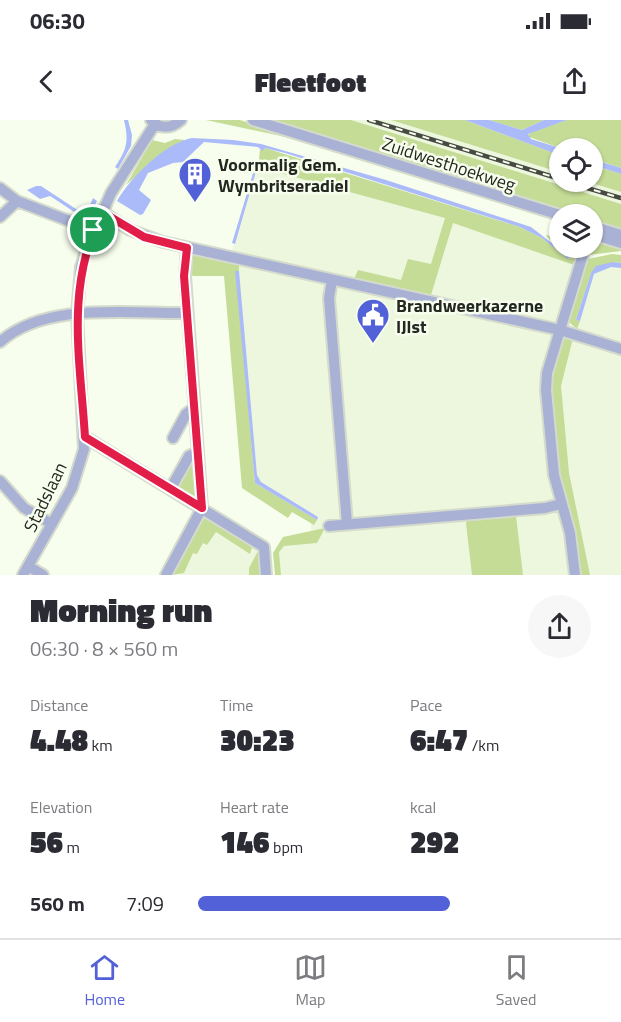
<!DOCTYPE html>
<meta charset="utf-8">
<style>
:root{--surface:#fff;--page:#f7f7f7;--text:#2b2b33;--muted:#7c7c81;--line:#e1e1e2;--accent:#5261d7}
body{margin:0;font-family:"Titillium Web",sans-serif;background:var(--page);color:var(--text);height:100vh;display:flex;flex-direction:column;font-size:22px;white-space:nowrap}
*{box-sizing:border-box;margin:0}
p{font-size:20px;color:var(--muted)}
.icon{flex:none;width:33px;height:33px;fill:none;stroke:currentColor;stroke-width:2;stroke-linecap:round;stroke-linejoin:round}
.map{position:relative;height:455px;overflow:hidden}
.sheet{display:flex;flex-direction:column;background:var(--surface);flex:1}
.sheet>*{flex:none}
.fabs{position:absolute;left:549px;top:18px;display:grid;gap:12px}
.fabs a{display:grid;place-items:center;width:54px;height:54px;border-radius:50%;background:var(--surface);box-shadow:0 2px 4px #0004;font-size:30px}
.pin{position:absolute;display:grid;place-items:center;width:51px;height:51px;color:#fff;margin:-26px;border:3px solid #fff;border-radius:50%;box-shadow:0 2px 6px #0007}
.round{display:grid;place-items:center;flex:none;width:63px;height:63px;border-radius:32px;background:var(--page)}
.headline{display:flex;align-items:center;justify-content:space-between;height:102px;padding:0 30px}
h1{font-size:33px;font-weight:800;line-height:45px}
.figures{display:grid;grid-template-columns:repeat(3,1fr);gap:9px;height:102px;padding:6px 30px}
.figures div{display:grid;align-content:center}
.figures b{font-size:30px;font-weight:800}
.figures small{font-size:16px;font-weight:400}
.figures p{font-size:16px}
ul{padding:0 30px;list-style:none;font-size:20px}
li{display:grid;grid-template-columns:96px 72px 1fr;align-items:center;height:45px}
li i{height:15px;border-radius:8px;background:var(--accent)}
.status{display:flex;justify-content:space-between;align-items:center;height:42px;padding:0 30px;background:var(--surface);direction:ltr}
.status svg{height:16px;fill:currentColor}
header{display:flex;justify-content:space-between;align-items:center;height:78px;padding:0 30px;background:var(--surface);font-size:27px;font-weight:800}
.tab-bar{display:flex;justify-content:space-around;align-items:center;height:84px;border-top:2px solid var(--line);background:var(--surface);font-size:16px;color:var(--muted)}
.tab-bar a{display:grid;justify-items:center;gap:3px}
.tab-bar .on{color:var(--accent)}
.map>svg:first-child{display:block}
.built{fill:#edf7de}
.green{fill:#c4dc96}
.water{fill:#abbbfa}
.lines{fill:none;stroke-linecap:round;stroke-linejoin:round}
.minor-casing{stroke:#d5dbcc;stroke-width:14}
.minor{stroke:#a9b2d5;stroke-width:10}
.rail-casing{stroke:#474a42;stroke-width:4.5}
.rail{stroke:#f7feed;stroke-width:2;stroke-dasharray:7;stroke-linecap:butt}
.route-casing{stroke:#fff;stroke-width:12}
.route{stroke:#e11d48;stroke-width:8}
.labels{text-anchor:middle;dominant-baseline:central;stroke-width:5;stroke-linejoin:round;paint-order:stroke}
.poi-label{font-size:18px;font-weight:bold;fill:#242620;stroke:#f7feed;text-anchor:start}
.street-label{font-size:18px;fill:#242620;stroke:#f7feed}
</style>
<div class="status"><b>06:30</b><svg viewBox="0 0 49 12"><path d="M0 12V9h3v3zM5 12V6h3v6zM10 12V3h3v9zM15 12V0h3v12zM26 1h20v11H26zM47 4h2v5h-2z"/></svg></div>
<header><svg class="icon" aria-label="back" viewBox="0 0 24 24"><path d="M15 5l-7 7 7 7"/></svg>Fleetfoot<svg class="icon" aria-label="share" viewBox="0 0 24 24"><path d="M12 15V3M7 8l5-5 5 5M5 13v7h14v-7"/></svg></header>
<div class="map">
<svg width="621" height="455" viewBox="0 0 621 455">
<rect width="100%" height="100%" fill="#f7feed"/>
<!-- built -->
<path class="built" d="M351 0H391L431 12 559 52 560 62H588L621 72V84Z
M263 26 573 141 598 148 621 146V455H278L276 434 284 421 311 417V396L258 362 226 152Z
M203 397 259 429 249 448V455H171Z"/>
<!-- green -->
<path class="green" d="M206 0H240L309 22Z
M269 0H351L621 84V112L593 103 592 94H567Z
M391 0H465L559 35V52Z
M489 0H544L522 10Z
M567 0H621V48L593 39 592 28H560L529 17V13Z
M175 19 185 20 167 30 126 65 152 20 165 23Z
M265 28 520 107 542 118 569 139 570 136 546 116 548 115 559 122 560 128H565L576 140 574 145 453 103 431 175 354 159 358 150 401 160 408 139 431 144 445 98 258 47 260 30Z
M593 45 621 54V72L588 62H592Z
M604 121 621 125V131L589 135 594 124Z
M193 134 239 143V151H236L255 363 317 400 314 405 292 392 288 398 242 368 224 156H193L190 153Z
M612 134 621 135V143L613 142 591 153 576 200 580 201 577 209 569 202 588 139Z
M564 217 573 218 561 266 569 353 590 455H580L561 376 551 264Z
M192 339 195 375 192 377 174 365Z
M206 396 253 424 250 434 216 412 207 425 203 423 197 434 193 433 184 453 171 455 203 397Z
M516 396 523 455H472L466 403 468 399Z
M325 408 317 423 284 426 279 432 281 455H275L273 433 283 417Z
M259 429 261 455H249V448Z"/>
<!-- water -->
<path class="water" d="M124 0H128L132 15 131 26 118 49 115 47C127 29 129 21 124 0Z
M465 0H489L522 10 544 0H567L528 14 531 19 560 28 559 35Z
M192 18 233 20 261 24 386 60 531 107 570 137 568 139 542 118 520 107 285 33 265 28 262 31 258 27 204 22 183 42 173 43 148 53 139 70 151 80 143 94 140 95 117 81C130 58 165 23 192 18Z
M592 39 621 48V54L593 45Z
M257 40 259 41 235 124 232 123Z
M36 66H41L82 93 87 92 93 78 97 81 89 95 82 97 50 76 40 79 27 70Z
M613 142 621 143V148L611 147 594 154 580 201 576 200 591 153 596 146Z
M235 151H239L257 355 261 362 318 397 317 400 255 363Z"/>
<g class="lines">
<defs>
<path id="minor" d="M151 0C160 9 171 9 181 0
M253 0 560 95
M0 68 17 81 93 110
M102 92 130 110 163 122 560 210 547 253 546 270 554 355 570 413 575 455
M0 97 17 81
M592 106 621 115
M592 114 621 123
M585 128 560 210 621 229
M332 160 329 178 347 404
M0 222C46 181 130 194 188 193
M85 317 264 427 266 455
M173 318 186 294 194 288
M0 361 24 388 52 404
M171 368 189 336 198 332
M329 406 545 388 561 384
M28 446 43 455
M23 455 72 368 84 329 77 194 81 147 87 128 111 73 155 4
M166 455 202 388 185 156 187 128"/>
</defs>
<!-- minor casing -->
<use href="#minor" class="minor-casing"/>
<!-- minor -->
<use href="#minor" class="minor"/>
<defs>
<path id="rail" d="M369 0 560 59
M567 62 621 78"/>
</defs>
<!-- rail casing -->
<use href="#rail" class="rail-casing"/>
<!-- rail -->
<use href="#rail" class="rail"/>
</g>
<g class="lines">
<defs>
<path id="route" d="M102 92 144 117 187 128 184 156 202 388 85 317C80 237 65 167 102 92Z"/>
</defs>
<!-- route casing -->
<use href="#route" class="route-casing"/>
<!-- route -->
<use href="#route" class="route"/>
</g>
<!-- icons -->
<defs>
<symbol id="building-pin" viewBox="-11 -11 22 30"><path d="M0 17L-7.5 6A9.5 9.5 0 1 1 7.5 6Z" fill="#5261d7" stroke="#f7feed"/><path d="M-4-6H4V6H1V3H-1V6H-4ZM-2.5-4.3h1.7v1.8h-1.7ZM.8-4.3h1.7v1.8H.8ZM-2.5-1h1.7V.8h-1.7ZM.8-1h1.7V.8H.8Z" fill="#fff"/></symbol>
<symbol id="civic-pin" viewBox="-11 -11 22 30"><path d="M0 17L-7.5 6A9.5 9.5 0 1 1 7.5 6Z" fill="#5261d7" stroke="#f7feed"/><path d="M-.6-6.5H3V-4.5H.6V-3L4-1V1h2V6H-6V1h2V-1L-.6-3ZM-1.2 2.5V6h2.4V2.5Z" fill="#fff"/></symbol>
</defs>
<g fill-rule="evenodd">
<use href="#building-pin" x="176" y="35" width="38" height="52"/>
<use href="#civic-pin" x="354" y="176" width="38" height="52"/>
</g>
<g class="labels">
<!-- poi labels -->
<g class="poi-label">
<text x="218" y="44">Voormalig Gem.<tspan x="218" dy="21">Wymbritseradiel</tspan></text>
<text x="396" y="185">Brandweerkazerne<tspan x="396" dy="21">IJlst</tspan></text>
</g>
<!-- street labels -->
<g class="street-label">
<text transform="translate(449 44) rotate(18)">Zuidwesthoekweg</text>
<text transform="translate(45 377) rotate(-64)">Stadslaan</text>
</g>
</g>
</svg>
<div class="fabs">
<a><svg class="icon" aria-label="locate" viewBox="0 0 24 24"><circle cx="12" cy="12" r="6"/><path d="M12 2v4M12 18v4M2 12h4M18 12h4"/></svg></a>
<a><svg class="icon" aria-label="layers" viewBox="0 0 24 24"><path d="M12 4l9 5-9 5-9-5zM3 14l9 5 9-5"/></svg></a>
</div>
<div class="pin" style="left:93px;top:110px;background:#1e9e55"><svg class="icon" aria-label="arrive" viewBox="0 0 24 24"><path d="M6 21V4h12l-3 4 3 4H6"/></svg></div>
</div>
<section class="sheet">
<div class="headline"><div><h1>Morning run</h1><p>06:30 · 8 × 560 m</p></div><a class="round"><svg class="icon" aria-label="share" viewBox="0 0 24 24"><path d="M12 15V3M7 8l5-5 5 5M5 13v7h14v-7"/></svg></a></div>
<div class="figures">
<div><p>Distance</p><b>4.48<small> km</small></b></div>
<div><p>Time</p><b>30:23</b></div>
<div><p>Pace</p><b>6:47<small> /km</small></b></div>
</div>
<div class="figures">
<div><p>Elevation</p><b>56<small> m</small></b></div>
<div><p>Heart rate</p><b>146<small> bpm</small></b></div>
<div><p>kcal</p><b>292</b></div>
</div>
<ul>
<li><b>560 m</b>7:09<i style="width:64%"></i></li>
</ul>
</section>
<nav class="tab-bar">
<a class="on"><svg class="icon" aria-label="home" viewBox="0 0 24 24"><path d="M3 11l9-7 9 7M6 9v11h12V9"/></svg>Home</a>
<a><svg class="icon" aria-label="map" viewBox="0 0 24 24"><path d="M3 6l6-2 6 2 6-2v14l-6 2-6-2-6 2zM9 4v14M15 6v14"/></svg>Map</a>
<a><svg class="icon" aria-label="saved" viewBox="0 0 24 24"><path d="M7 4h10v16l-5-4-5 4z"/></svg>Saved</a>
</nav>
